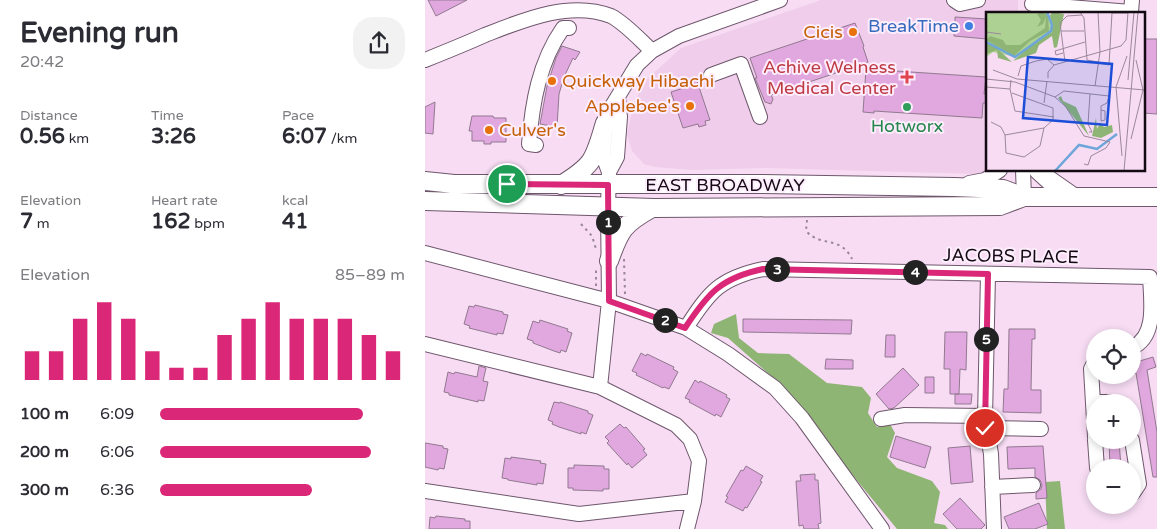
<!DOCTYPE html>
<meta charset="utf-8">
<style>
:root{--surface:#fff;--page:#f2f2f3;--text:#2b2b33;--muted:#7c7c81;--accent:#db2777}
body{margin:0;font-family:"Varela Round",sans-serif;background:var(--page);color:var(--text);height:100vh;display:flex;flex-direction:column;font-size:19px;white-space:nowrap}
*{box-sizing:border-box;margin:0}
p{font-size:16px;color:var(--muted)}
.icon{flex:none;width:28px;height:28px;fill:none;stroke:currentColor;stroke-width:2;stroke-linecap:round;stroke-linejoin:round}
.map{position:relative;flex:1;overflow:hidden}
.panel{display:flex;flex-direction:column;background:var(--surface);width:425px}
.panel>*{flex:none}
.buttons{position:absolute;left:661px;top:329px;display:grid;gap:10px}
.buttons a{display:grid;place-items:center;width:55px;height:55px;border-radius:50%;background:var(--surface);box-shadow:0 2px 8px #0003;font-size:25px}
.pin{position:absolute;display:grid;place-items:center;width:42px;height:42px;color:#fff;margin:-21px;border:2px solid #fff;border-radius:50%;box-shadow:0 1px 5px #0007}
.km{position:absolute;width:25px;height:25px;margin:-12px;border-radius:50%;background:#222;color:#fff;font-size:14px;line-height:25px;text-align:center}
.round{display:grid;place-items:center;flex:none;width:52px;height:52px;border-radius:20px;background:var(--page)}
.head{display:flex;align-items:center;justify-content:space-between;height:85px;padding:0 20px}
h1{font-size:28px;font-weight:700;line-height:38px}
.figures{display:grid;grid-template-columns:repeat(3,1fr);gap:8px;height:85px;padding:5px 20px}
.figures div{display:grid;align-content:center}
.figures b{font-size:21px;font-weight:700}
.figures small{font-size:14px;font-weight:400}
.figures p{font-size:14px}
.chart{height:140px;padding:10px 20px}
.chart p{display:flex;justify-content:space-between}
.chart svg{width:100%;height:90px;margin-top:5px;stroke:var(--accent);stroke-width:6}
ul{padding:0 20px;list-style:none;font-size:16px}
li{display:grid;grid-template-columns:80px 60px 1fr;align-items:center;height:38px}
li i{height:12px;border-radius:6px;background:var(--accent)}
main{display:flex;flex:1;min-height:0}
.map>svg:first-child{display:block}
.built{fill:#efcdeb}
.forest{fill:#8fb575}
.building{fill:#e1a8df;stroke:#91798f}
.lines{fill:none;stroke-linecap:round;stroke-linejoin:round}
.minor-casing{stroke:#6e576c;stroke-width:16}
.major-casing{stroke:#6e576c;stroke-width:20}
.path{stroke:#998698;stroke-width:2;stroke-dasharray:2.5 4;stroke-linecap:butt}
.minor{stroke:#fff;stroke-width:14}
.major{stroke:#fff;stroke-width:18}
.route-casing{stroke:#fff;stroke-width:10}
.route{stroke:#db2777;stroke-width:6}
.shop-dot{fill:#3f7fe0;stroke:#feedfc;stroke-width:2}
.food-dot{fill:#e8710a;stroke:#feedfc;stroke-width:2}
.health-dot{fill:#e0444e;stroke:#feedfc;stroke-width:2}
.leisure-dot{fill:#2e9e5b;stroke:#feedfc;stroke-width:2}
.labels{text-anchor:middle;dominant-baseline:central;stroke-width:4;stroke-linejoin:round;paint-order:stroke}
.shop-label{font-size:18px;fill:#366cbe;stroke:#feedfc;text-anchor:end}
.food-label{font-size:18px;fill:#c56008;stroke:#feedfc;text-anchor:end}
.health-label{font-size:18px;fill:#be3a42;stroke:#feedfc;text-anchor:end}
.leisure-label{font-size:18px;fill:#27864d;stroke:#feedfc}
.street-label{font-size:18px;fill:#130a13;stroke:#feedfc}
.inset-river{fill:none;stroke:#6ea6da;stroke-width:2.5}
.inset-road{fill:none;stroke:#9c889a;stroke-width:1}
.view{fill:#1d4ed8;fill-opacity:0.15;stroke:#1d4ed8;stroke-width:2.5}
.inset-edge{fill:none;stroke:#130a13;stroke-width:2.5}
</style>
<main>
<section class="panel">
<div class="head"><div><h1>Evening run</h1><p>20:42</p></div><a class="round"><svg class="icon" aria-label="share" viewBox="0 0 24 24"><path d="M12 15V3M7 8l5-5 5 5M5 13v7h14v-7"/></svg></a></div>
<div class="figures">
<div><p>Distance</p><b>0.56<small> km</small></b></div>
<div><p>Time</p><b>3:26</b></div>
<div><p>Pace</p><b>6:07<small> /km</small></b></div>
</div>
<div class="figures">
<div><p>Elevation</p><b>7<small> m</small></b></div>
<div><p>Heart rate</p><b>162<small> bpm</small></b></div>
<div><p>kcal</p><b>41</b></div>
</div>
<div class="chart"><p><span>Elevation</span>85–89 m</p>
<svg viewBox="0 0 160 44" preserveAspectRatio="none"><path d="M5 44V30M15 44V30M25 44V14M35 44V6M45 44V14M55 44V30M65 44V38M75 44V38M85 44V22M95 44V14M105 44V6M115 44V14M125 44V14M135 44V14M145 44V22M155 44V30"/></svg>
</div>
<ul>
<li><b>100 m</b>6:09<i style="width:83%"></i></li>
<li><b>200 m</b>6:06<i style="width:86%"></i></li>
<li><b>300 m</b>6:36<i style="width:62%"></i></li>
</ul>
</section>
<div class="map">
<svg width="732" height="529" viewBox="0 0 732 529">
<rect width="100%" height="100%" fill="#f7dcf4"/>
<!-- built -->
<path class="built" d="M396 0H593V14H562L563 170 553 174 340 168 267 170 230 167 219 164 207 151 202 134 209 103 220 81 256 48Z"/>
<!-- forest -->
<path class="forest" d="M311 314 314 338 333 353 364 354 402 383 437 387 446 398 443 413 452 427 465 424 470 433 462 457 472 468 507 481 515 492 509 523 520 525 523 529H472L345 375 303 338 286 333 289 324Z
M635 481 640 529H622L620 482Z"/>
<!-- building -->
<path class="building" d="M3 0H42L11 16Z
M530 17 562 19V39L529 36V30H526L527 22 530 23Z
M430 23 439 46 438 47 443 62 346 95 348 99 346 104 340 102 330 78H332L325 58Z
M718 39H732V114L718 113Z
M137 46 155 52 150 60 148 58 139 77 134 94 132 127 115 124 122 86 131 58Z
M441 69 561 77 559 94H562V103H558L557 118 449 111V113L438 112Z
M271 78 285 120 280 121 281 125 274 127 273 124 258 128 246 92 259 88 257 83Z
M10 102 8 134 0 133V107Z
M47 116H68L69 118H81V142H66V144H59V141H47V131H44Z
M50 305 78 312V314L83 315 78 334 72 333V335L44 328 45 326 39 324 44 306 49 307Z
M318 319 427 320 426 334 318 332Z
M115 320 143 329 142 331 147 333 141 352 136 350 135 353 129 351 108 343V341L102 339 108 321 114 323Z
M584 329H610V339H607L606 390H616V413L578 412 579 389H583Z
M520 332H542L541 370 535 369 534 394H525V369H519Z
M461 335H470V357H460Z
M216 353 221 356 222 354 249 367 248 369 253 372 244 389 239 387 238 388 211 375 212 373 207 371Z
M728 357 731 367 722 370 732 432V477H728L711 373 708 374V363Z
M401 359 428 360V369H400Z
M54 366 61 368 58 381 63 382 59 401 53 400V402L24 395V393L19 392 23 372 29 374 30 372 52 377Z
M478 368 494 385 469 408 464 409 451 394Z
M500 377H509V393H500Z
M270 380 274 383 275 381 302 395 301 397 305 399 296 417 291 414 290 416 264 402 265 400 260 398Z
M530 394H547L546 404H530Z
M129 402 135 403V402L163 411V413L168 415 161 434 156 432V434L134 427 127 424 128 422 123 420Z
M195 424 199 428 201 427 220 449 218 450 222 455 207 468 203 463 202 465 182 443 184 441 180 437Z
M471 436 506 447 500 468 465 457Z
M684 440H694L696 468H685Z
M0 443 18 446V448L23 449 19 469 14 468 13 470 0 467Z
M545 446 548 482 526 484 523 448Z
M618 446 622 498 611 499V493L616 489 617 485 615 480 610 477V468L583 469 582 447Z
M86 457 116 461 115 463 121 464 118 484 112 483V485L83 480V479L77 478 80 458 86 459Z
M149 465 179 466V469H184V489H178V491L148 490V488H143V468H149Z
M321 466 338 476 335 481 337 482 322 508 320 507 318 511 300 502 303 497 301 496 316 470 318 471Z
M390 474V480H393L396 523 393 524 394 529H379L378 525 374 526 371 481H376L375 475Z
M535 498 560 525 556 529H532L518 514Z
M614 503 623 524 610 529H584L579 517Z
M11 516 40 519V521H45V529H4L5 517 10 518Z"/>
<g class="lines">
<defs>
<path id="minor" d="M529 0 535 4 553 0
M607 4 706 12 707 0
M0 60C20 52 40 44 60 35 98 20 145 0 186 16 201 24 214 39 227 51
M286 75 316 64 335 117
M111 145 104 144C107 104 114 62 138 28H144
M598 170 599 197
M184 172 192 157 195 117 193 97
M544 183 560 180 575 170
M0 253 184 301 261 328 303 354 350 388 377 418 457 529
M563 274 560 418 566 454 569 529
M261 328C284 292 295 278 338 269L725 277C726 300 732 336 708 347
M0 344 175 387 251 425 265 439 274 461 269 501 262 529
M670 361 666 369 670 437
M175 387 184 301 183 207 184 172 178 156 181 116 212 65 227 51 254 36 355 0
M668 402H685
M456 419 480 415 560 416
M560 428 616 429
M670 440 672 468
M707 440 714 484 708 493
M567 487 608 485
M0 491 154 514 269 501"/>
<path id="major" d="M613 170 624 180 647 196
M0 181 29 184H331L529 187 578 189 599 197
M136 185C170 164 169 159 180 123
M0 201 229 208 575 206 599 197H732
M184 261C195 230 198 224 227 208"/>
</defs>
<!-- minor casing -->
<use href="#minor" class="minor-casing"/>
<!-- major casing -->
<use href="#major" class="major-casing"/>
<!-- path -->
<path class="path" d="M382 220 381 231C397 248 415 235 427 259
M156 224 167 236 171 249
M199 259 200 294
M171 286V269"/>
<!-- minor -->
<use href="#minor" class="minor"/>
<!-- major -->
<use href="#major" class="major"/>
</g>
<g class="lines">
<defs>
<path id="route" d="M82 184 183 185 184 301 260 328C283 293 296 278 338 269L563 274 560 428"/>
</defs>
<!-- route casing -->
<use href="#route" class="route-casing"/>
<!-- route -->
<use href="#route" class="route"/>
</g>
<!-- markers -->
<circle class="shop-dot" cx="544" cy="26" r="5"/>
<g class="food-dot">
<circle cx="428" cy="32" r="5"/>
<circle cx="127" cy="81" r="5"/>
<circle cx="265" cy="106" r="5"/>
<circle cx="64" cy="130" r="5"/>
</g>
<path class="health-dot" d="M479.5 69.5h5v5h5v5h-5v5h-5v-5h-5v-5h5z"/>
<circle class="leisure-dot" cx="482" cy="107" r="5"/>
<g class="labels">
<!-- shop labels -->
<g class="shop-label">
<text x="534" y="26">BreakTime</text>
</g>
<!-- food labels -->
<g class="food-label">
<text x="418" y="32">Cicis</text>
<text x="137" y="81" text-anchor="start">Quickway Hibachi</text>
<text x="255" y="106">Applebee's</text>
<text x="74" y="130" text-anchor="start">Culver's</text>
</g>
<!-- health labels -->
<g class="health-label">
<text x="471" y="67">Achive Welness<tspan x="471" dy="21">Medical Center</tspan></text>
</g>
<!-- leisure labels -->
<g class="leisure-label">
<text x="482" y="126">Hotworx</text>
</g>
<!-- street labels -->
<g class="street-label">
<text x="300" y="185">EAST BROADWAY</text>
<text transform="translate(586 256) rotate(1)">JACOBS PLACE</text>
</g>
</g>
<!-- overview -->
<g transform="translate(561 12)">
<rect width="159" height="159" fill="#f7dcf4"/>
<path d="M0 0H62L67 17 30 45 7 40 0 45Z" fill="#acd193"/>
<path d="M55 0 62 3 63 19 44 29 28 44 0 28 4 24 17 28 20 33H34L59 16 60 5 57 12 51 15 55 8 51 2ZM67 0 78 2 71 35 68 36 66 24 53 33 50 41 27 49 53 26 66 20 64 3ZM0 31 6 32 26 50 12 46 11 38 0 42ZM75 84 77 89 90 95 103 124 72 86ZM110 106 111 117 114 111 118 115 126 113 127 120 115 126 106 124Z" fill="#8fb575"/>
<path class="inset-river" d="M0 30 29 45 65 19 66 13 61 0M69 159 93 133 111 137 131 122"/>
<path class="inset-road" d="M94 0 98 6 101 48 112 50M75 19H98M0 20 15 22M77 41 70 43 69 39 99 30M79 50 74 11 81 4 96 3M112 51 123 53 126 1H142M7 58 31 67 159 78M32 64 35 54 50 49 61 47 68 53M62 66V60L68 53 135 34 140 28 142 0M0 67 29 70 69 85 80 95 98 124 124 130 120 136 105 144 102 153 98 152M25 68 24 77 29 99 68 105M142 68 148 0M109 74 114 40 112 0M0 75 24 77M69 85 78 79 123 84 121 91 115 94V109M58 91 61 69M115 109 119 108V99L115 98M5 110 15 115 19 123 58 116 67 108V96L26 81M103 120H106L102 112 104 82M19 123 20 141 38 145 54 134 58 116M145 127 157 78 150 48M136 144 130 75 141 44M138 159 152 0"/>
<path class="view" d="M42 45 126 52 121 113 37 106Z"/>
<rect width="159" height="159" class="inset-edge"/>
</g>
</svg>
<div class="buttons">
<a><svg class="icon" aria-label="locate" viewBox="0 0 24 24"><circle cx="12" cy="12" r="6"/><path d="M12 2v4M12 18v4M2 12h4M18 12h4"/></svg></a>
<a>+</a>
<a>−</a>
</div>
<div class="pin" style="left:82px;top:184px;background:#1e9e55"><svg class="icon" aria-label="arrive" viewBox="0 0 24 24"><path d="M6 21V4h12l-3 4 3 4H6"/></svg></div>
<div class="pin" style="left:560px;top:428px;background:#d93025"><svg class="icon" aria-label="check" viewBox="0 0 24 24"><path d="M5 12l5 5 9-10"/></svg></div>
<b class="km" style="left:183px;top:222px">1</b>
<b class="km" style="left:240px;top:320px">2</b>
<b class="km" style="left:352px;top:269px">3</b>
<b class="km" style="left:490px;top:272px">4</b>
<b class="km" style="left:561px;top:339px">5</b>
</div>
</main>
